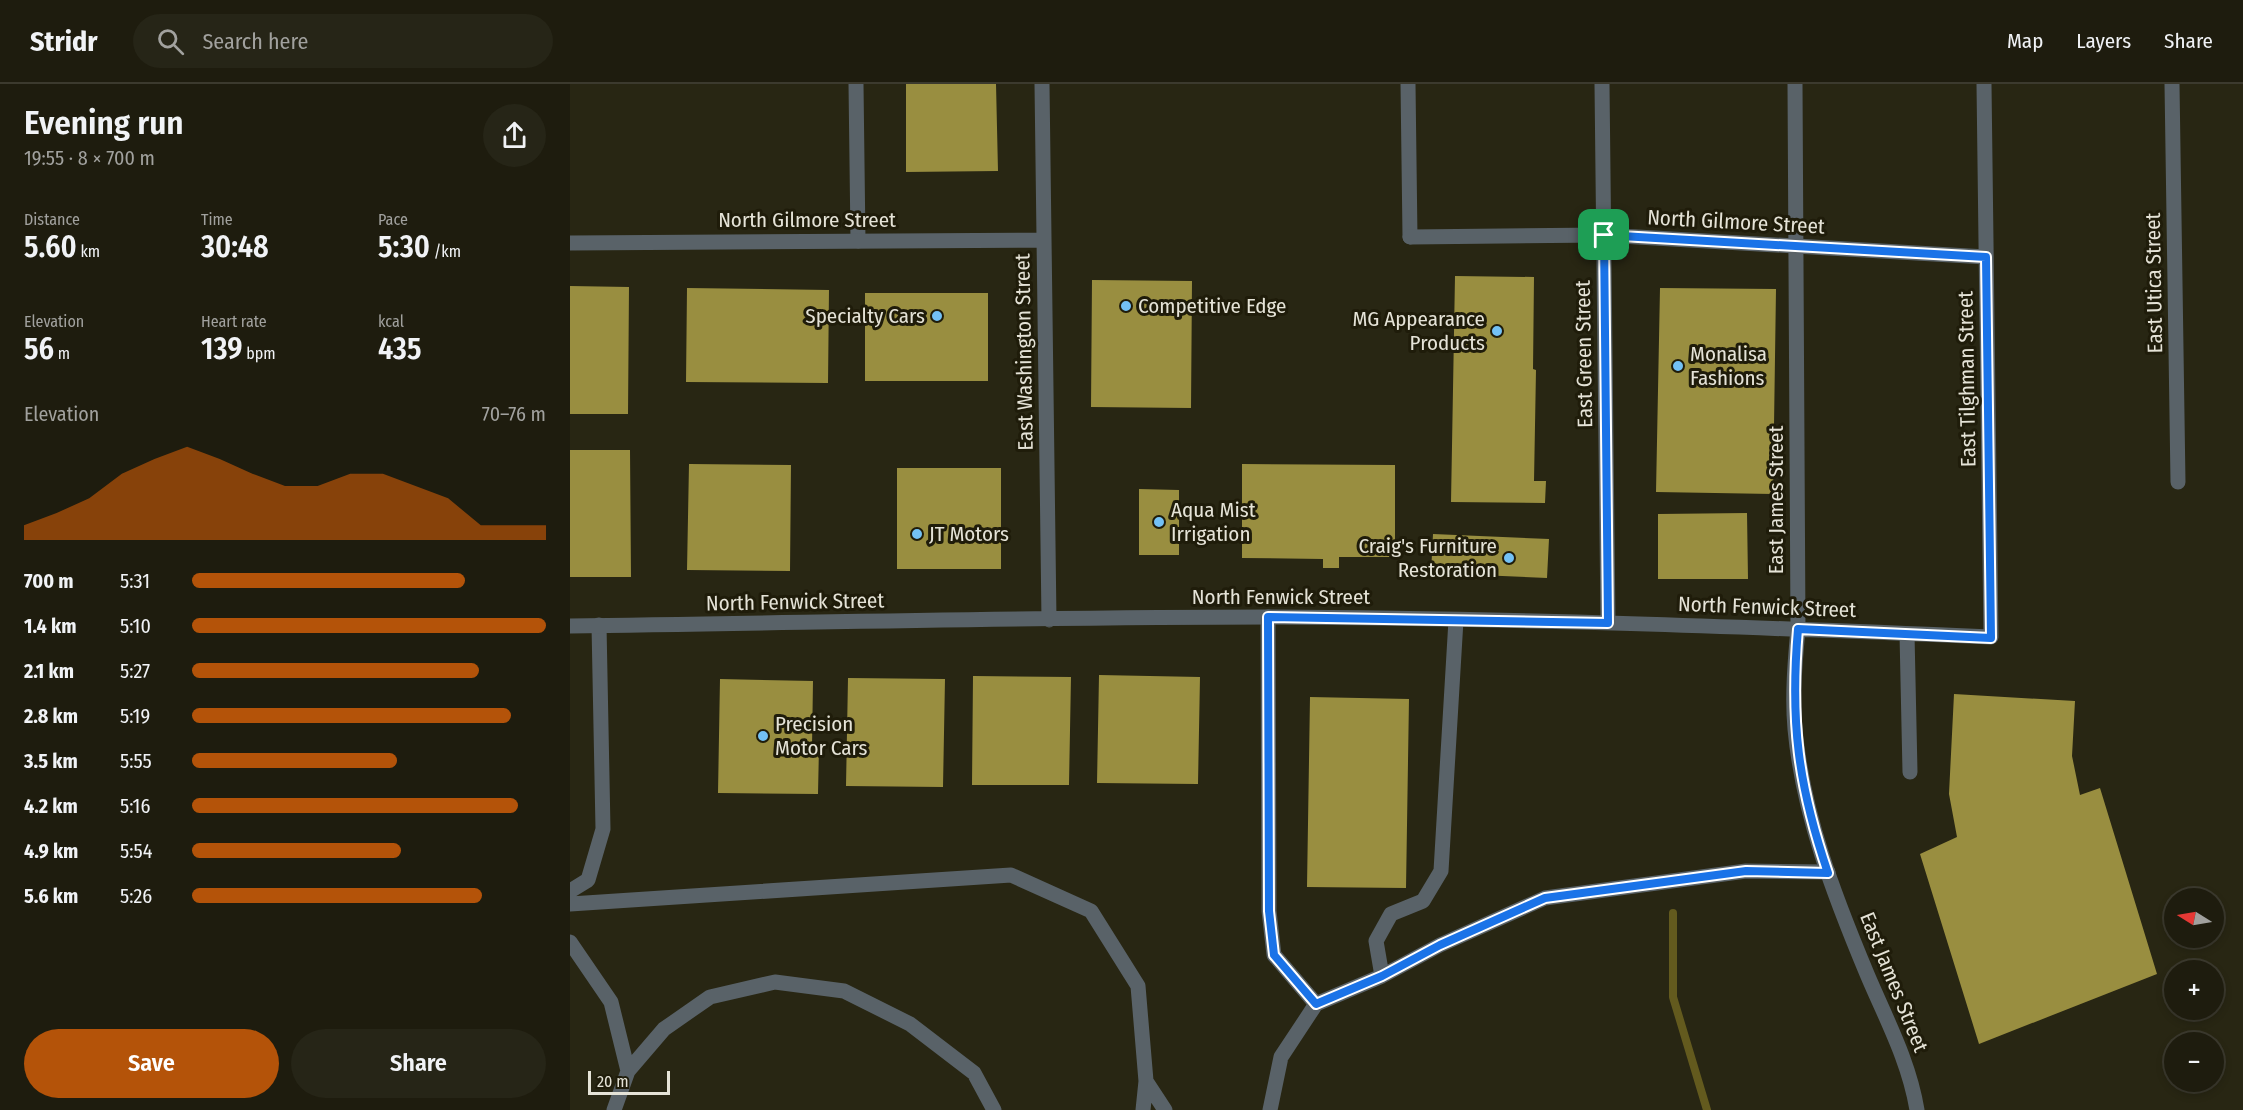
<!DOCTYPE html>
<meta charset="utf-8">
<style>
:root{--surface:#1e1c0e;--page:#262517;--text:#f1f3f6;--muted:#a1a19e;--line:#3c3a2e;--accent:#b45309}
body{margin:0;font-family:"Fira Sans Condensed",sans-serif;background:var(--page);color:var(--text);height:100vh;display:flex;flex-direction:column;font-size:22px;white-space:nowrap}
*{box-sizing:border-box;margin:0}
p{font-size:20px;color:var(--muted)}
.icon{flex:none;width:33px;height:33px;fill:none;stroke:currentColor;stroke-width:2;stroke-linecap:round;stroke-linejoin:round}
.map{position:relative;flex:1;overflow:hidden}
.panel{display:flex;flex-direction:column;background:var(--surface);width:570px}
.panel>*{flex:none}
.needle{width:39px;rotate:281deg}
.controls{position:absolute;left:1594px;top:804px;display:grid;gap:12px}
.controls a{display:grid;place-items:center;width:60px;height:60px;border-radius:50%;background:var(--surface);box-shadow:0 3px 9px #0003,0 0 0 2px var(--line);font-size:30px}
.scale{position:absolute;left:18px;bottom:15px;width:82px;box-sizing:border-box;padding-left:6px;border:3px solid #e5e3d7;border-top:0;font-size:16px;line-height:21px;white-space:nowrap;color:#e5e3d7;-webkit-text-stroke:4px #1f1c0a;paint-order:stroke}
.pin{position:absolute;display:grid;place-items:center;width:51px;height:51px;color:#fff;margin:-26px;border-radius:12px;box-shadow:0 3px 9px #0006}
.round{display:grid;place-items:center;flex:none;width:63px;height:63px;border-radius:32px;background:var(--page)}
.overview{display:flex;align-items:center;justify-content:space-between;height:102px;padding:0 24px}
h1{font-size:33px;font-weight:600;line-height:45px}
.figures{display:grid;grid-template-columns:repeat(3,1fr);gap:9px;height:102px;padding:6px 24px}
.figures div{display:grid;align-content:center}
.figures b{font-size:30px;font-weight:600}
.figures small{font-size:16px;font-weight:400}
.figures p{font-size:16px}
.chart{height:168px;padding:12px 24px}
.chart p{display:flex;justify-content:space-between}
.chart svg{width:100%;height:108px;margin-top:6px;fill:var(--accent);opacity:.7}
.primary-button{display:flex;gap:12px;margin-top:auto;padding:12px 24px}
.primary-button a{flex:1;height:69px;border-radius:36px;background:var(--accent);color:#fff;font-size:24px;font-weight:600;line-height:69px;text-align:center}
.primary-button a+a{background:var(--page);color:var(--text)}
ul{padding:0 24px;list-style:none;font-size:20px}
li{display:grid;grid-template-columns:96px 72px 1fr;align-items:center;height:45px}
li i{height:15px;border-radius:8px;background:var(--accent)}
header{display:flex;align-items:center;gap:36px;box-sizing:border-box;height:84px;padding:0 30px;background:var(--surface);border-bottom:2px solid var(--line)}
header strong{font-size:28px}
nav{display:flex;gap:33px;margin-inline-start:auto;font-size:21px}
.search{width:420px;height:54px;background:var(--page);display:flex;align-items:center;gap:15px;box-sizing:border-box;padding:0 21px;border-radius:33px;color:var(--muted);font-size:22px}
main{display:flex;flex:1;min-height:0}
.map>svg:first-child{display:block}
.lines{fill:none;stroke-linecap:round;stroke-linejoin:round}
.stream{stroke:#635a1e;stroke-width:8}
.building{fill:#998e40}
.lane{stroke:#596268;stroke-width:15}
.street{stroke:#596268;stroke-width:15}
.route-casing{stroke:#fff;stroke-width:12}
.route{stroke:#1a73e8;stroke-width:8}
.poi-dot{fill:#73c1f5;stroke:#1f1c0a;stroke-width:2}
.labels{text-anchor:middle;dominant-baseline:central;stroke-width:6;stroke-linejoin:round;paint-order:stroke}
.street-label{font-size:21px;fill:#e5e3d7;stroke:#1f1c0a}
.poi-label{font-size:21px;fill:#e5e3d7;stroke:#1f1c0a;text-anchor:start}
</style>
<header>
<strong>Stridr</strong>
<div class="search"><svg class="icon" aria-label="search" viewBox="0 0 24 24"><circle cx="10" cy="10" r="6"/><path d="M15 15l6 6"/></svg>Search here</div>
<nav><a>Map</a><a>Layers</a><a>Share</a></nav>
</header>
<main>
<section class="panel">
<div class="overview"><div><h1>Evening run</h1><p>19:55 · 8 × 700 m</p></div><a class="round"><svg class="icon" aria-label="share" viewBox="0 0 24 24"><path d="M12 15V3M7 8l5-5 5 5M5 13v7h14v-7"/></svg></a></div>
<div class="figures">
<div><p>Distance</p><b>5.60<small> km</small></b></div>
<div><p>Time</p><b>30:48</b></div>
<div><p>Pace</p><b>5:30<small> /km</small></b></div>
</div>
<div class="figures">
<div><p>Elevation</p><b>56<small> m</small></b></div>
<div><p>Heart rate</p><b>139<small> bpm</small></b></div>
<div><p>kcal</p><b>435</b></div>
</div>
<div class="chart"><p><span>Elevation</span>70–76 m</p>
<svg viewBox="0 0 160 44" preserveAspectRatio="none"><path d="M0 44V38L10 33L20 27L30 17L40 11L50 6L60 11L70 17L80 22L90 22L100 17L110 17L120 22L130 27L140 38L150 38L160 38V44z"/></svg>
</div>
<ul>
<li><b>700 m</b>5:31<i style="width:77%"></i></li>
<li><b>1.4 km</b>5:10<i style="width:100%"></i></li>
<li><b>2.1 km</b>5:27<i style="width:81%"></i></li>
<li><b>2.8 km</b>5:19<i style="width:90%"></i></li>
<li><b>3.5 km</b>5:55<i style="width:58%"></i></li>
<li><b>4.2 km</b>5:16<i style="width:92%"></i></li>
<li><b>4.9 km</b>5:54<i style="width:59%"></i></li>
<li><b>5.6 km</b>5:26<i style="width:82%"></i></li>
</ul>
<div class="primary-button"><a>Save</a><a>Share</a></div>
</section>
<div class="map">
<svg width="1673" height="1026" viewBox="0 0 1673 1026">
<rect width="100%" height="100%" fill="#282613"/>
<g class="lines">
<!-- stream -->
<path class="stream" d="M1103 829V913L1137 1026"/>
</g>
<!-- building -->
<path class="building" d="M336 0H426L428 87 336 88Z
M885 192 964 193 963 285 966 286 964 397H976L975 419 881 418Z
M522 196 622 197 621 324 521 323Z
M0 202 59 203 58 330H0Z
M117 204 259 206 258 299 116 298Z
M1090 204 1206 205 1203 410 1086 408Z
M295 209H418V297H295Z
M0 366H60L61 493H0Z
M119 380 221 381 220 487 117 486Z
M672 380 825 381V473H769V484H753V475L672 474Z
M327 384H431V485H327Z
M569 405 609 406V471H569Z
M1177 429 1178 495H1088V430Z
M863 450 979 455 977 494 861 489Z
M529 591 630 593 628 700 527 699Z
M403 592 501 593 499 701H402Z
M278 594 375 595 373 703 276 702Z
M150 595 243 597 242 663H249L248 710 148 709Z
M1384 610 1505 617 1502 672 1510 711 1530 704 1587 890 1409 960 1350 770 1387 753 1379 710Z
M740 613 839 615 836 804 737 803Z"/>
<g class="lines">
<!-- lane -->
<path class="lane" d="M286 0 288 157
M838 0 840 153
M1225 0 1228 545
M1602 0 1608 398
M698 533 699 827 704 871 746 920
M1337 550 1340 688
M0 807 18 796 33 745 29 541
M0 820 441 791 521 827 568 902 576 997 573 1026
M0 858 41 918 58 987
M812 892 806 857 821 830 853 817 871 787 886 536
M576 997 595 1026
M44 1026 58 987 94 945 140 913 205 898 274 907 340 940 404 989 424 1026
M700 1026 711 973 746 920 812 892 870 861 975 814 1176 787 1258 788"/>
<!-- street -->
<path class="street" d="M472 0 479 536
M1032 0 1038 539
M840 153 1033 151 1416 173
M0 159 474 156
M0 542C233 539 467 533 700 533 941 534 1181 543 1421 553L1414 0
M1228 545C1225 578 1222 612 1225 645 1233 731 1264 811 1297 890 1316 935 1339 977 1347 1026"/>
</g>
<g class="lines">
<defs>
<path id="route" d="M1034 151 1416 173 1421 554 1228 545C1220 637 1228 701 1258 789L1176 787 975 814 870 861 812 892 746 920 704 871 699 827 698 533 1038 539Z"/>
</defs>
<!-- route casing -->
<use href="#route" class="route-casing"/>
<!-- route -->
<use href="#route" class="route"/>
</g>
<!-- markers -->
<g class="poi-dot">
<circle cx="556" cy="222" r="6"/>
<circle cx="367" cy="232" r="6"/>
<circle cx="927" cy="247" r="6"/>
<circle cx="1108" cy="282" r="6"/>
<circle cx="589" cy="438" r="6"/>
<circle cx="347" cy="450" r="6"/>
<circle cx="939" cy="474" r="6"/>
<circle cx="193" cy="652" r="6"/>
</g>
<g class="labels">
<!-- street labels -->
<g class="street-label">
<text x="237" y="136">North Gilmore Street</text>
<text transform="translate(1166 138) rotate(3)">North Gilmore Street</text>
<text transform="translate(1584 199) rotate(-91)">East Utica Street</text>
<text transform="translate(454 268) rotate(-91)">East Washington Street</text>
<text transform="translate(1014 270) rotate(-91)">East Green Street</text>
<text transform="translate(1397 295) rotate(-91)">East Tilghman Street</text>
<text transform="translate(1206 416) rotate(-90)">East James Street</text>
<text x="711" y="513">North Fenwick Street</text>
<text transform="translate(225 518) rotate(-1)">North Fenwick Street</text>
<text transform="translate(1197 523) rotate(2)">North Fenwick Street</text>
<text transform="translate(1324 898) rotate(68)">East James Street</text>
</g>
<!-- poi labels -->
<g class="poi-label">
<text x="568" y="222">Competitive Edge</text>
<text x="355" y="232" text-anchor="end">Specialty Cars</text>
<text x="915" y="235" text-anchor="end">MG Appearance<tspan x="915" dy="24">Products</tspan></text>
<text x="1120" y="270">Monalisa<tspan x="1120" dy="24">Fashions</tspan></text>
<text x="601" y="426">Aqua Mist<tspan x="601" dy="24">Irrigation</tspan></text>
<text x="359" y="450">JT Motors</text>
<text x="927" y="462" text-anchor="end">Craig's Furniture<tspan x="927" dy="24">Restoration</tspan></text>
<text x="205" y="640">Precision<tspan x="205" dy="24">Motor Cars</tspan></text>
</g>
</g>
</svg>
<div class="controls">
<a><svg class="needle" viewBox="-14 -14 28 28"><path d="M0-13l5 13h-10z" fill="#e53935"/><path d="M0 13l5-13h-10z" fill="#a1a19e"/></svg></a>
<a>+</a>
<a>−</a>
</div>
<div class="scale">20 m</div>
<div class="pin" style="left:1034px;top:151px;background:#1e9e55"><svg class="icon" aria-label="arrive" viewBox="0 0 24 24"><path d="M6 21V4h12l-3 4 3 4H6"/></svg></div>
</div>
</main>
